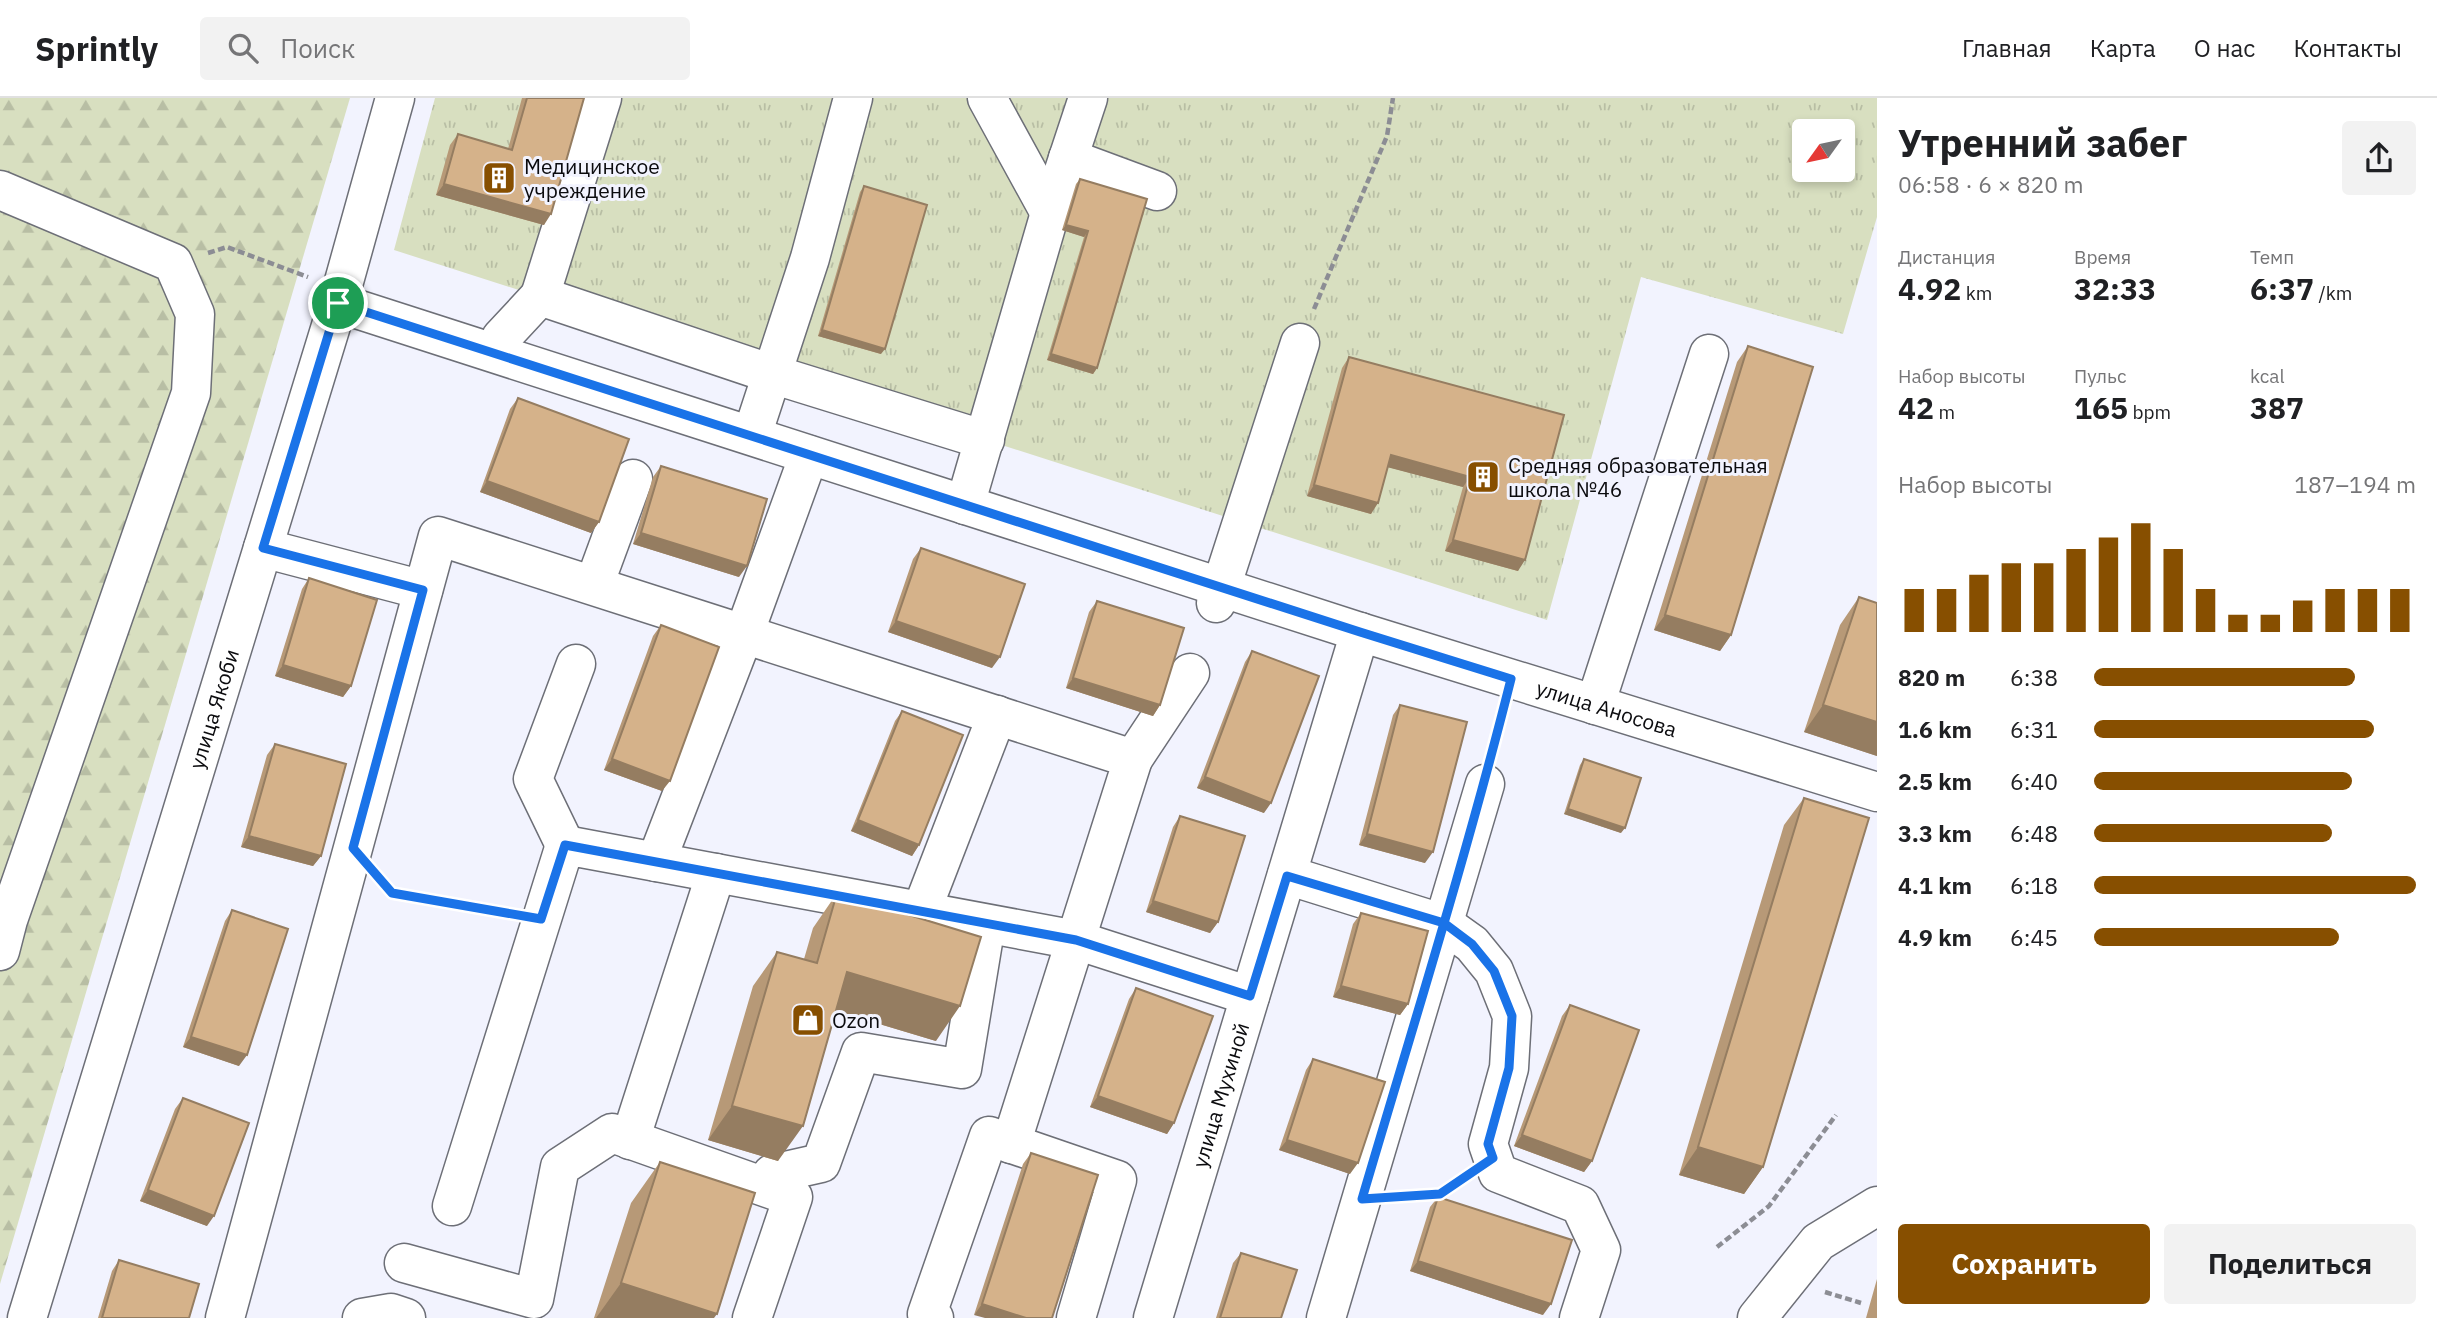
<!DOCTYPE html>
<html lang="ru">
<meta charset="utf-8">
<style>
:root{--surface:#fff;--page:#f2f2f2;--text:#202124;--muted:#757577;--line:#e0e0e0;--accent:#874f00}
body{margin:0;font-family:"IBM Plex Sans",sans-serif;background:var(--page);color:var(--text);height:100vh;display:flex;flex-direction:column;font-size:26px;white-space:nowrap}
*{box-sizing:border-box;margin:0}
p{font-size:23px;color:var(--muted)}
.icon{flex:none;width:38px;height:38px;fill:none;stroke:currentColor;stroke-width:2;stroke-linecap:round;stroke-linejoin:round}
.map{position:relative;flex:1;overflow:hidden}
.panel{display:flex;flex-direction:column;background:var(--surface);width:560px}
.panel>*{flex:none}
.needle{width:46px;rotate:237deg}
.controls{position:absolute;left:1792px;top:21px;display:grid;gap:14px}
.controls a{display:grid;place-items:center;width:63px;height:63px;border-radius:7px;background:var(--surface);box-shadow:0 4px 10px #0003;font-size:35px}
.pin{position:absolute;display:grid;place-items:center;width:60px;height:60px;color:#fff;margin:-30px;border:4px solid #fff;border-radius:50%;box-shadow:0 2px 7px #0007}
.round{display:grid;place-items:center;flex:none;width:74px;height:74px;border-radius:7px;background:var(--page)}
.overview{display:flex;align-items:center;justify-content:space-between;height:119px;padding:0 21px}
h1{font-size:38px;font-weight:700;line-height:52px}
.figures{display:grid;grid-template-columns:repeat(3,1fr);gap:10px;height:119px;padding:7px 21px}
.figures div{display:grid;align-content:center}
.figures b{font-size:30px;font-weight:700}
.figures small{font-size:19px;font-weight:400}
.figures p{font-size:19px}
.chart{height:196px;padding:14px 21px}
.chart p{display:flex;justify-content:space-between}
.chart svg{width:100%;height:126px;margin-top:7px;stroke:var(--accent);stroke-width:6}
.cta{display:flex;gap:14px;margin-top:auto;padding:14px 21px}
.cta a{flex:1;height:80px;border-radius:7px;background:var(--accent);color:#fff;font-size:28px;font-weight:700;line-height:80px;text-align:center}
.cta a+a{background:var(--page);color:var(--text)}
ul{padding:0 21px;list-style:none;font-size:23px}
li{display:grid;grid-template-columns:112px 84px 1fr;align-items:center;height:52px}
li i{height:18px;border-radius:9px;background:var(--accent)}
header{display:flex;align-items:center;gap:42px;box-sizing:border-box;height:98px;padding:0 35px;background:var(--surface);border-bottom:2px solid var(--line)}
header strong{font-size:33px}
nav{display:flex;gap:38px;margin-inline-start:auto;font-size:24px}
.search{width:490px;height:63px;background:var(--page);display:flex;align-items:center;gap:18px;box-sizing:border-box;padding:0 24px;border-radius:7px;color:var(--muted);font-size:26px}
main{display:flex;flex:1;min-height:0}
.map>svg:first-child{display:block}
.forest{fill:url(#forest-firs)}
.park{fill:url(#park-tufts);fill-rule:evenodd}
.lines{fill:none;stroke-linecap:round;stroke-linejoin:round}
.minor-casing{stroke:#6d6f77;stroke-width:41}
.path{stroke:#8c8d94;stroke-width:4.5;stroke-dasharray:7 3.5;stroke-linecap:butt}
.minor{stroke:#fff;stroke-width:38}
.wall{fill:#b79977}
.shaded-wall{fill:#957d61}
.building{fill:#d5b28a;stroke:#957d61;stroke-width:2}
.route-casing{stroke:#fff;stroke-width:14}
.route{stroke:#1a73e8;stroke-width:9}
.labels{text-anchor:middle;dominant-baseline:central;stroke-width:6;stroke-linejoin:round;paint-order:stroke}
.poi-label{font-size:21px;fill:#0b0b0e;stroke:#f2f3fe;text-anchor:start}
.street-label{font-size:21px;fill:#0b0b0e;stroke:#f2f3fe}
</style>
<header>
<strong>Sprintly</strong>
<div class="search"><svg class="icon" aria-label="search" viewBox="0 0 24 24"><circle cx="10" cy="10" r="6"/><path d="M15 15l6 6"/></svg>Поиск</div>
<nav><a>Главная</a><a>Карта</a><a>О нас</a><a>Контакты</a></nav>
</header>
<main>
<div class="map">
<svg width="1877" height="1220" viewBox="0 0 1877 1220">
<defs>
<pattern id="forest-firs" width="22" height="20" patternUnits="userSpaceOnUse" patternTransform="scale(1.75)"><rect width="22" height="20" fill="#d8dfc0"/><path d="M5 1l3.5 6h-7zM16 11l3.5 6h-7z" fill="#b8bea4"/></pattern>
<pattern id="park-tufts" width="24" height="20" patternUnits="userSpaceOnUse" patternTransform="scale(1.75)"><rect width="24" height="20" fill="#d8dfc0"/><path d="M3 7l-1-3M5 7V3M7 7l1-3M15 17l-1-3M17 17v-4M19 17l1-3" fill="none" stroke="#b8bea4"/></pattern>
</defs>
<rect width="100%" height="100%" fill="#f2f3fe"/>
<!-- forest -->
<path class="forest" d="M0 0H350L0 1186Z"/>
<!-- park -->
<path class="park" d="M435 0H1877V119L1843 236 1641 179 1547 522 394 152ZM1804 33H1843V72H1804Z"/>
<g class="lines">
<defs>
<g id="minor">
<path d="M987 0 1050 115"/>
<path d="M1068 60 1157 93"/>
<path d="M0 92 173 165 195 216 191 295 8 822 0 853"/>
<path d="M540 198 602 0"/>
<path id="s1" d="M338 205 1360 534 1877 694"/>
<path d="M501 240 540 198 772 276 985 342"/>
<path d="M756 325 810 160 853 0"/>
<path d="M965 407 1050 115 1088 0"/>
<path d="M263 450 423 492"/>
<path d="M594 487 633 381"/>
<path d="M1216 505 1300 245"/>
<path d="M1595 607 1709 256"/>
<path d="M1133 661 1190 575"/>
<path d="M565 747 533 681 576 566"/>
<path d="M656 764 744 536 809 357"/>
<path d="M1287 777 1444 826 1472 846 1494 873 1512 918 1509 970 1488 1046 1498 1075 1580 1107 1601 1152 1579 1220"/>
<path d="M921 814 997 617"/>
<path d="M630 1042 716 775"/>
<path d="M772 1076 821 1065 861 954 962 971 986 826"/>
<path d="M452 1108 565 747 1076 842 1250 898"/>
<path d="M404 1165 534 1201 560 1069 612 1035 793 1099 752 1220"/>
<path id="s2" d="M27 1220 338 205 395 0"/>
<path d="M225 1220 438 438 1133 661 1011 1046"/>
<path d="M362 1220 391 1215 406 1220"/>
<path d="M934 1220 927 1216 989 1038 1117 1082 1076 1220"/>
<path id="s3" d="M1153 1220 1360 534"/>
<path d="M1326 1220 1485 686"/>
<path d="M1757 1220 1818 1144 1877 1108"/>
</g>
</defs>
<!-- minor casing -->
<use href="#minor" class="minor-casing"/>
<!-- path -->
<path class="path" d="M208 155 227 149 308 179
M1314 211 1387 38 1393 0
M1494 651 1502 616
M382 784 392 795 506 815
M1400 1099 1440 1096 1463 1080
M1717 1149 1769 1108 1836 1017
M1825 1194 1861 1205"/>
<!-- minor -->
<use href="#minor" class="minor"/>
</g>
<!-- wall -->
<path class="wall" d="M522 0H584L544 127 436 97 450 47 458 36 508 51Z
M1080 81 1147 101 1097 270 1093 276 1047 262 1084 139 1062 132 1076 86Z
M864 88 881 256 818 238 860 94Z
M1748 248 1731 537 1720 553 1654 532 1737 264Z
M1349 259 1564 317 1518 473 1445 453 1463 389 1388 369 1371 416 1307 398 1342 270Z
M518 300 599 424 591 435 480 394 510 311Z
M661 368 739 479 633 446 653 379Z
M921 450 992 570 888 534 913 461Z
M309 480 351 588 343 599 275 578 302 491Z
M1859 499 1877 658 1804 634 1840 527Z
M1097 503 1160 607 1153 618 1066 590 1089 514Z
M661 527 662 693 604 672 653 538Z
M1252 553 1264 715 1197 690 1245 564Z
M1400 607 1425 765 1359 747 1393 617Z
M902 613 919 747 912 758 851 733 895 623Z
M275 646 321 758 313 768 241 749 267 657Z
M1584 661 1621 735 1564 716 1580 667Z
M1804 700 1763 1069 1744 1096 1679 1077 1784 727Z
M1180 718 1218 824 1210 835 1146 814 1173 729Z
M837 795 936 943 836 913 778 1063 708 1042 753 888 777 854 804 861 813 830Z
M232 812 239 968 183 949 225 823Z
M1361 815 1408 906 1400 917 1333 899 1353 826Z
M1136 890 1174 1025 1167 1036 1090 1009 1129 901Z
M1570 907 1592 1063 1584 1074 1514 1048 1562 918Z
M1313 961 1350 1076 1279 1052 1306 972Z
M183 1000 207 1128 140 1103 175 1011Z
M1031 1055 1098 1077 974 1217 1023 1066Z
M660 1064 714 1220H594L631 1105Z
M1438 1099 1543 1217 1410 1173 1430 1109Z
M1241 1155 1281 1220H1216L1233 1165Z
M119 1162 189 1220H98L112 1173Z
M1877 1181V1220H1866Z"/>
<!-- shaded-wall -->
<path class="shaded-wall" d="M444 86 551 116 544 127 436 97Z
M1066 127 1088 133 1084 139 1062 132Z
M822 232 885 251 881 256 818 238Z
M1051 256 1097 270 1093 276 1047 262Z
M1391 357 1470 379 1463 389 1383 368Z
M487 383 599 424 591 435 480 394Z
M1314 387 1378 405 1371 416 1307 398Z
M641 435 747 468 739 479 633 446Z
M1453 442 1525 462 1518 473 1445 453Z
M1665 517 1731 537 1720 553 1654 532Z
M896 523 1000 559 992 570 888 534Z
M283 567 351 588 343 599 275 578Z
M1073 580 1160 607 1153 618 1066 590Z
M1823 607 1877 624V658L1804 634Z
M612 661 670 683 662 693 604 672Z
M1205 679 1271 705 1264 715 1197 690Z
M1568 711 1625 730 1621 735 1564 716Z
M858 722 919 747 912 758 851 733Z
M1367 736 1433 754 1425 765 1359 747Z
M249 738 321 758 313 768 241 749Z
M1153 803 1218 824 1210 835 1146 814Z
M847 874 960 908 936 943 823 909Z
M1341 888 1408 906 1400 917 1333 899Z
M191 939 247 957 239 968 183 949Z
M1098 998 1174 1025 1167 1036 1090 1009Z
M732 1008 803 1028 778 1063 708 1042Z
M1522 1037 1592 1063 1584 1074 1514 1048Z
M1287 1042 1358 1065 1350 1076 1279 1052Z
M1698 1049 1763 1069 1744 1096 1679 1077Z
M148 1092 214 1118 207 1128 140 1103Z
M1418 1163 1551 1206 1543 1217 1410 1173Z
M621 1185 717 1216 714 1220H596Z
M982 1206 1026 1220H985L974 1217Z"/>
<!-- building -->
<path class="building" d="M527 0H584L551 116 444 86 458 36 512 52Z
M1080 81 1147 101 1097 270 1051 256 1088 133 1066 127Z
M864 88 927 107 885 251 822 232Z
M1748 248 1813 269 1731 537 1665 517Z
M1349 259 1564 317 1525 462 1453 442 1470 379 1391 357 1378 405 1314 387Z
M518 300 629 341 599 424 487 383Z
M661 368 767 401 747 468 641 435Z
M921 450 1025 486 1000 559 896 523Z
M309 480 377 502 351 588 283 567Z
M1859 499 1877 505V624L1823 607Z
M1097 503 1184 530 1160 607 1073 580Z
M661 527 719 549 670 683 612 661Z
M1252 553 1319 578 1271 705 1205 679Z
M1400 607 1467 624 1433 754 1367 736Z
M902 613 963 637 919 747 858 722Z
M275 646 346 666 321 758 249 738Z
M1584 661 1641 680 1625 730 1568 711Z
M1804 700 1869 720 1763 1069 1698 1049Z
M1180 718 1245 738 1218 824 1153 803Z
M837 795 981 839 960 908 847 874 803 1028 732 1008 777 854 817 865Z
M232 812 288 831 247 957 191 939Z
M1361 815 1428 833 1408 906 1341 888Z
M1136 890 1213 918 1174 1025 1098 998Z
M1570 907 1639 932 1592 1063 1522 1037Z
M1313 961 1385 984 1358 1065 1287 1042Z
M183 1000 249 1025 214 1118 148 1092Z
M1031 1055 1098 1077 1052 1220H1026L982 1206Z
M660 1064 755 1095 717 1216 621 1185Z
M1438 1099 1572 1142 1551 1206 1418 1163Z
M1241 1155 1297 1172 1281 1220H1220Z
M119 1162 199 1186 189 1220H102Z"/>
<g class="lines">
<defs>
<path id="route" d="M338 205 263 450 423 492 353 750 392 795 541 821 565 747 1076 842 1250 898 1287 778 1444 825 1472 846 1494 873 1512 918 1509 970 1488 1046 1493 1060 1440 1096 1362 1101C1413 928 1467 756 1511 581L1360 534 338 205"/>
</defs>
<!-- route casing -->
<use href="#route" class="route-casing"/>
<!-- route -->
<use href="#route" class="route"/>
</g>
<!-- icons -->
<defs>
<symbol id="building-square" viewBox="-11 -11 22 22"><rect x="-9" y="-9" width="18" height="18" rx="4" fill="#874f00" stroke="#f2f3fe"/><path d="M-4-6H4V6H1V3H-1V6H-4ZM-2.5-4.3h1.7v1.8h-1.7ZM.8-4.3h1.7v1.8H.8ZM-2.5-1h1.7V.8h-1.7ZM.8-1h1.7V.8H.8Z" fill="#fff"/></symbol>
<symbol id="shop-square" viewBox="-11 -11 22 22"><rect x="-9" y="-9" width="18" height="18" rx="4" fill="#874f00" stroke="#f2f3fe"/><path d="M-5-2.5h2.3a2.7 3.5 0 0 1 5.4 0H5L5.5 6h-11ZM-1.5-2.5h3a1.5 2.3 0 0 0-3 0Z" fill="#fff"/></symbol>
</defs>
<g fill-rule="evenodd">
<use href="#building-square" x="480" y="61" width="38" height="38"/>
<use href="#building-square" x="1464" y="360" width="38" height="38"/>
<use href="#shop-square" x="789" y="903" width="38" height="38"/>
</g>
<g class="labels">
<!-- poi labels -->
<g class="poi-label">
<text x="524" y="68">Медицинское<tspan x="524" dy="24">учреждение</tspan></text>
<text x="1508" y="367">Средняя образовательная<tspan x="1508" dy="24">школа №46</tspan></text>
<text x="832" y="922">Ozon</text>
</g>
<!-- street labels -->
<g class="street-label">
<text stroke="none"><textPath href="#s2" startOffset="637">улица Якоби</textPath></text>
<text stroke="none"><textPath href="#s1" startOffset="1332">улица Аносова</textPath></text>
<text stroke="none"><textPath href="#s3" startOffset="233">улица Мухиной</textPath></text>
</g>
</g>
</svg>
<div class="controls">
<a><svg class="needle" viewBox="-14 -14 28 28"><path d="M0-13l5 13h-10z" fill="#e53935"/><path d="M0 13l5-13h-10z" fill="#757577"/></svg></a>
</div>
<div class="pin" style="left:338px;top:205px;background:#1e9e55"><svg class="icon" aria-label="arrive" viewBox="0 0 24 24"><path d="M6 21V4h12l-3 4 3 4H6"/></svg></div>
</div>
<section class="panel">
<div class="overview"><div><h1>Утренний забег</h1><p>06:58 · 6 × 820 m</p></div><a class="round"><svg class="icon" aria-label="share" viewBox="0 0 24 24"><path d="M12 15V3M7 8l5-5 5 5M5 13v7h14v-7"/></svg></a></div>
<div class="figures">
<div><p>Дистанция</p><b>4.92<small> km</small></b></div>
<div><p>Время</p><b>32:33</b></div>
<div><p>Темп</p><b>6:37<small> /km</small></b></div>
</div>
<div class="figures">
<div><p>Набор высоты</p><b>42<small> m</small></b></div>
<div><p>Пульс</p><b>165<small> bpm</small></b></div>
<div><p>kcal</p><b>387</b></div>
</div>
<div class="chart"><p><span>Набор высоты</span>187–194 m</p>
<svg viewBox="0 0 160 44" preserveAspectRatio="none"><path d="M5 44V29M15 44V29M25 44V24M35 44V20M45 44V20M55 44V15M65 44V11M75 44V6M85 44V15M95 44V29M105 44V38M115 44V38M125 44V33M135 44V29M145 44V29M155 44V29"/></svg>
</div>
<ul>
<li><b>820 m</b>6:38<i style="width:81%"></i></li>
<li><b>1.6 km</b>6:31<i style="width:87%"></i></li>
<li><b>2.5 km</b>6:40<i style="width:80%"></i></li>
<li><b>3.3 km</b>6:48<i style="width:74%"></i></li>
<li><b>4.1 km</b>6:18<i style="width:100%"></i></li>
<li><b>4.9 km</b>6:45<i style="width:76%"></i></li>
</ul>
<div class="cta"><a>Сохранить</a><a>Поделиться</a></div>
</section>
</main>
